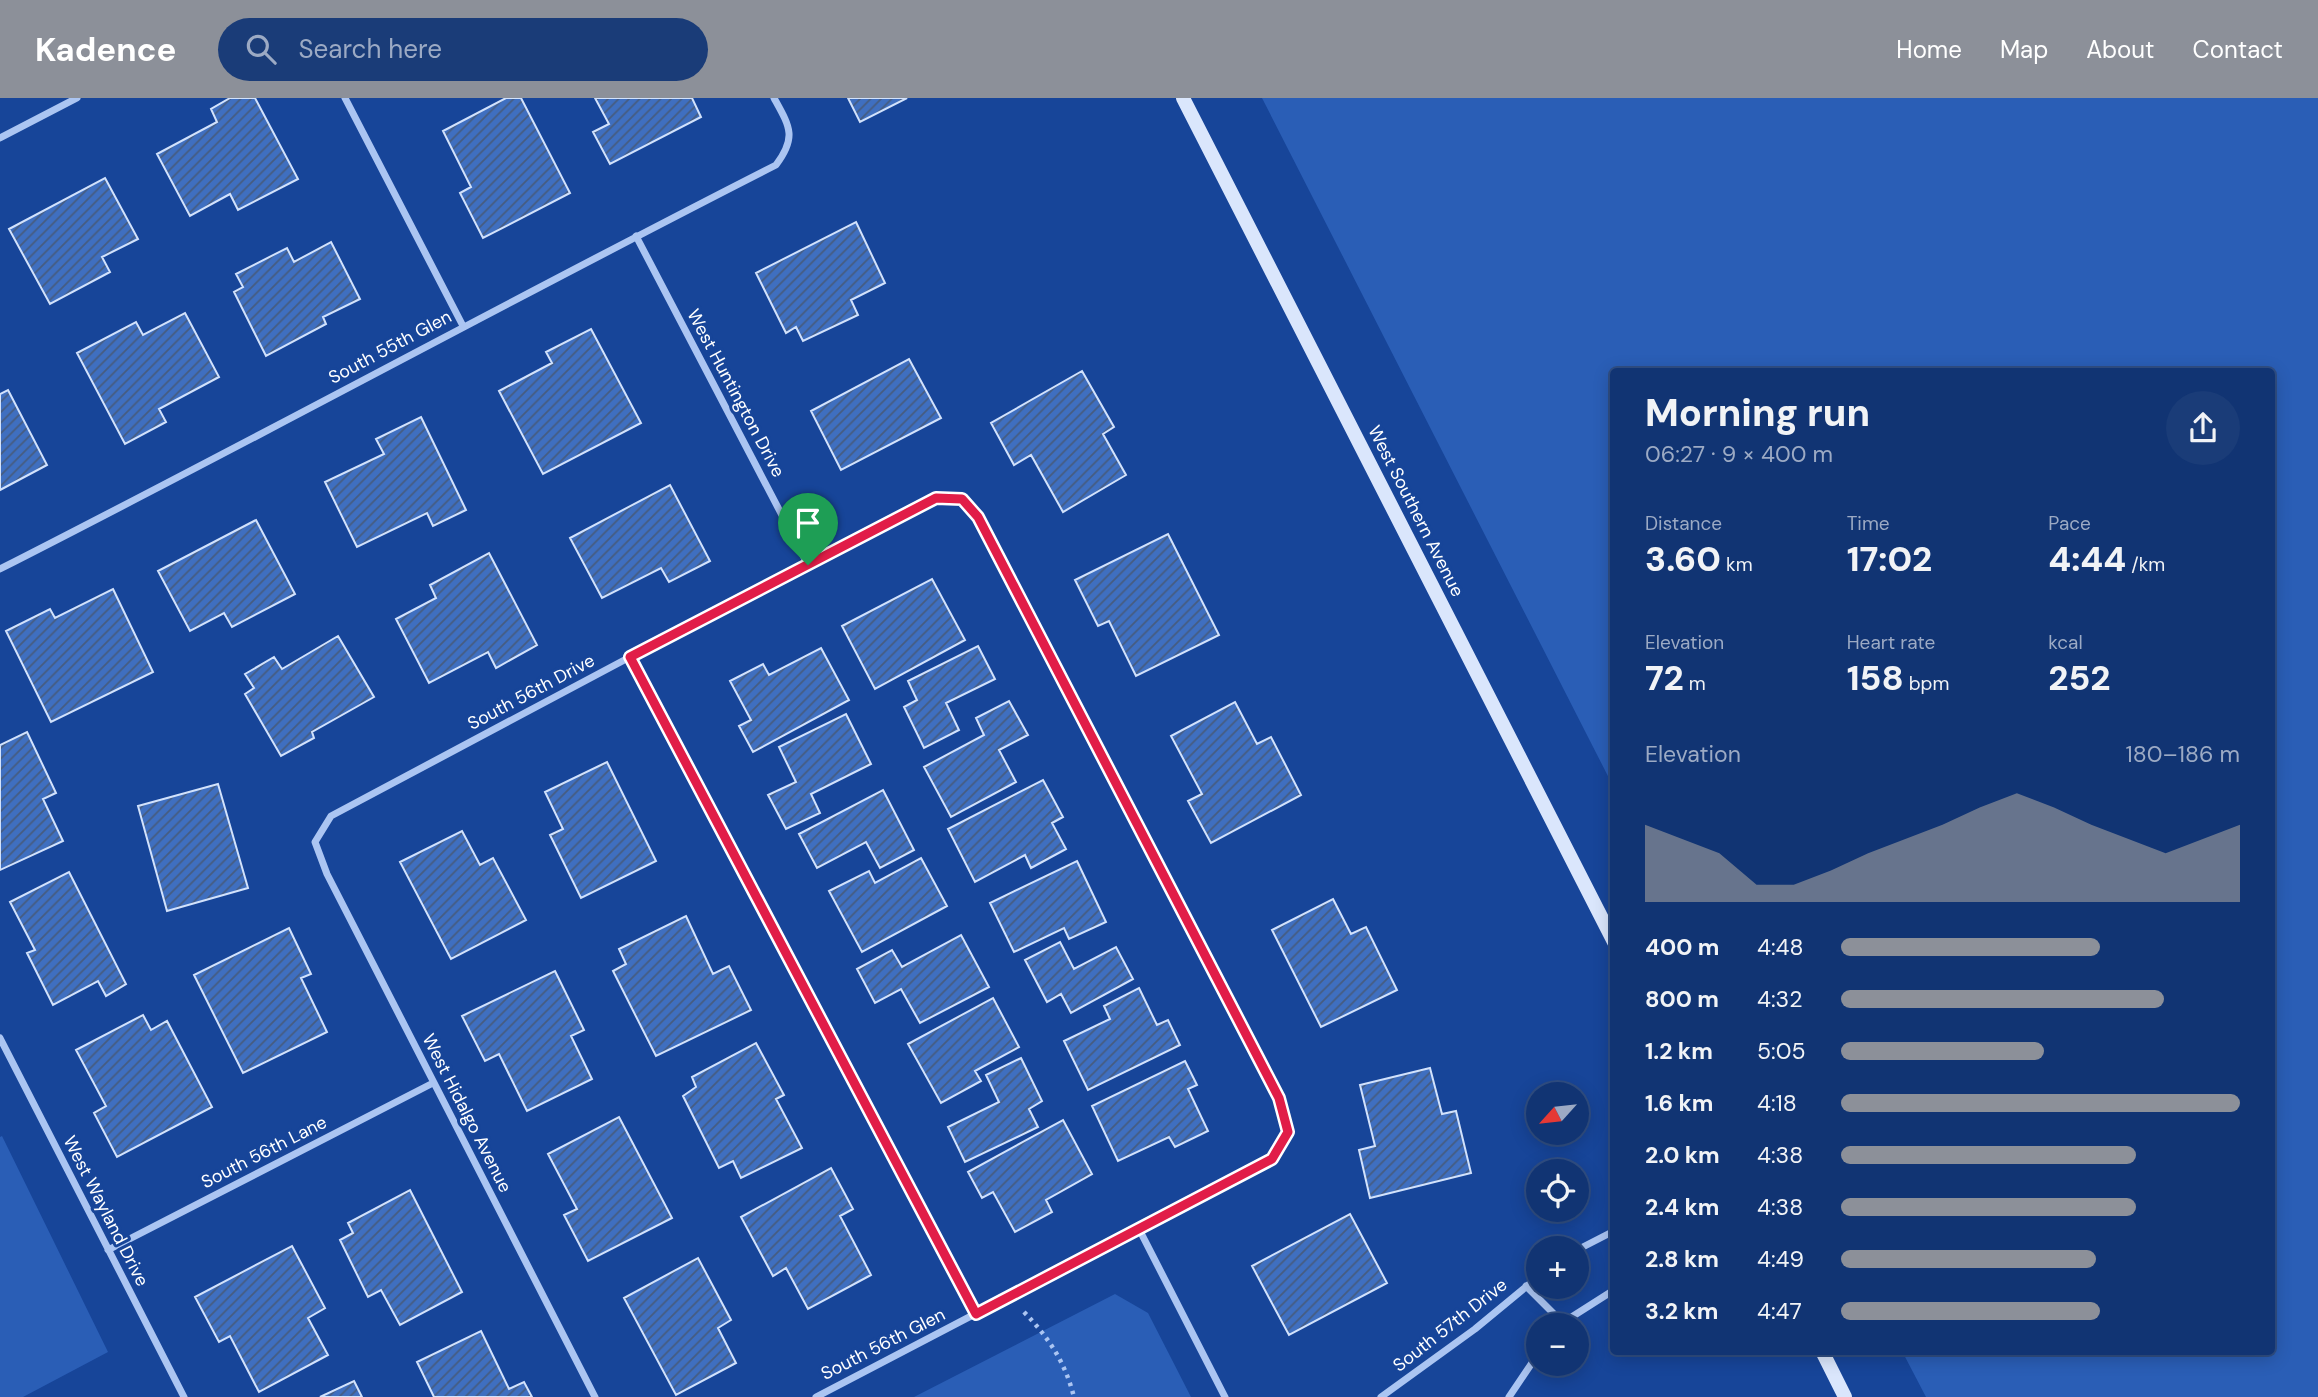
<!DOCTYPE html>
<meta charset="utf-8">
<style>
:root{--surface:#113473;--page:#1a3c78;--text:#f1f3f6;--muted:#9caac4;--line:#304f85;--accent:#8c9099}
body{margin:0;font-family:"DM Sans",sans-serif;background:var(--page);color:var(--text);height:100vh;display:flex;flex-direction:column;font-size:26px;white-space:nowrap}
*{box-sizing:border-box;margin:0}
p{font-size:23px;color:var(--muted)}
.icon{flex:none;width:38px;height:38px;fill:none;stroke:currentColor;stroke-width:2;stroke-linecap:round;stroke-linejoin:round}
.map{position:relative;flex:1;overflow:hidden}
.side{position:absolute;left:1610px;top:270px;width:665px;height:987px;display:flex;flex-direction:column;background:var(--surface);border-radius:7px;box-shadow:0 4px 18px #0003,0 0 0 2px var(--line)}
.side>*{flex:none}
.needle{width:46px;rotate:243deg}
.tools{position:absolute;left:1526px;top:984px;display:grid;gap:14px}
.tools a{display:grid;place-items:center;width:63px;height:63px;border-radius:50%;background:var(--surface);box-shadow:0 4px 18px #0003,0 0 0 2px var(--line);font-size:35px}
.pin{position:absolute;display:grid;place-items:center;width:60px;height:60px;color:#fff;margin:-72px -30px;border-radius:50% 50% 50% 0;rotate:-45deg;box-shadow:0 0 7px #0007}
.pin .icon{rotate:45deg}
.round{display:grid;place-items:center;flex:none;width:74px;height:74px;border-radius:37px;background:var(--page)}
.headline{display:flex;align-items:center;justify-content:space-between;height:119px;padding:0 35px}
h1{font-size:38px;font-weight:800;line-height:52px}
.figures{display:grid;grid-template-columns:repeat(3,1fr);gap:10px;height:119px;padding:7px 35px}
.figures div{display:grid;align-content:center}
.figures b{font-size:35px;font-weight:800}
.figures small{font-size:19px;font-weight:400}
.figures p{font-size:19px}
.chart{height:196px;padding:14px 35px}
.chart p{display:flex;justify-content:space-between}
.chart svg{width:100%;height:126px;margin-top:7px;fill:var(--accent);opacity:.7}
ul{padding:0 35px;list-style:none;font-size:23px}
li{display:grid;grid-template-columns:112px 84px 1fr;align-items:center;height:52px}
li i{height:18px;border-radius:9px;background:var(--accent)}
header{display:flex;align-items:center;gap:42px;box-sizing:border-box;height:98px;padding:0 35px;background:var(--accent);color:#fff}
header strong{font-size:33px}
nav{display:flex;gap:38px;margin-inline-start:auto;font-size:24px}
.search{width:490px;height:63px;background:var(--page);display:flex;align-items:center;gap:18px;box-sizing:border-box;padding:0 24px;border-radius:38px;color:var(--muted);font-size:26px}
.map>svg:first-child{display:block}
.green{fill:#2a5eb6}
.building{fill:url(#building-hatch);stroke:#d2e2fc;stroke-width:2}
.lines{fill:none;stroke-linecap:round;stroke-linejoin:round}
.path{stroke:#abc5f2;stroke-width:4.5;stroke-dasharray:3.5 5;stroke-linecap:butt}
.street{stroke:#abc5f2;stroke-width:7}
.secondary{stroke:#dae6fc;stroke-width:14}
.route-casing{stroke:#fff;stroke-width:14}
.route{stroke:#e11d48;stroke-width:9}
.labels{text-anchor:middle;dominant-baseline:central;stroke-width:6;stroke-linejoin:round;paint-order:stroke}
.street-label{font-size:18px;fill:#fff;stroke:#174599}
</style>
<header>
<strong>Kadence</strong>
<div class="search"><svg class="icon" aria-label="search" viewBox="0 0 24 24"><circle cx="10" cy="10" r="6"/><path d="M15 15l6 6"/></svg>Search here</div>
<nav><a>Home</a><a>Map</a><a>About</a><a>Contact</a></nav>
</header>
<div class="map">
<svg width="2318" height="1299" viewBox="0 0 2318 1299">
<defs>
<pattern id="building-hatch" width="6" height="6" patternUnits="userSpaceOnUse" patternTransform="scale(1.75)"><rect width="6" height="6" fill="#3f6fc0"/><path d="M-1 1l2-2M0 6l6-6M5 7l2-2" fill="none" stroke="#465c80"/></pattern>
</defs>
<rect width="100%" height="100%" fill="#174599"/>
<!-- green -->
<path class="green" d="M1262 0H2318V1299H1926L1902 1253H2272V273H1614L1613 688Z
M2 1038 108 1254 23 1299H0V1039Z
M1115 1196 1148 1215 1191 1299H914Z"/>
<!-- building -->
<path class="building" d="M230 0H255L298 81 238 112 230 96 190 118 157 56 217 24 211 11Z
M506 0H521L570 95 483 140 460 95 471 89 443 33Z
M595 0H692L701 19 610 66 593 34 609 26Z
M848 0H907L860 24Z
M105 80 138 141 102 159 110 174 50 206 9 131Z
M856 124 885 185 851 202 858 217 803 243 796 229 786 235 756 175Z
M331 144 360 201 323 219 326 226 266 258 234 194 243 189 236 176 287 150 294 164Z
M185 215 219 279 159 311 166 324 125 346 77 255 136 224 143 237Z
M591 231 641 325 543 376 499 293 552 265 546 254Z
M909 261 941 320 841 372 811 313Z
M1082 273 1114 329 1103 336 1126 377 1063 414 1031 357 1014 367 991 325Z
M8 292 47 367 0 392V296Z
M421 319 466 412 433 428 427 415 357 449 325 384 384 356 376 341Z
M670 387 710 463 669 484 661 470 602 500 570 440Z
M256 422 295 496 232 529 224 515 190 533 158 473Z
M1168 436 1219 537 1136 578 1109 523 1098 528 1075 482Z
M489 455 537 547 496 570 488 554 429 585 396 521 436 500 430 487Z
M932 481 965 542 875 591 842 528Z
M113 491 153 574 51 624 6 533 50 511 55 520Z
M338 538 374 599 312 634 314 640 281 658 245 596 254 590 245 576 274 559 282 571Z
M978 548 995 581 946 605 959 632 924 650 904 609 917 602 908 583Z
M821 550 849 602 753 654 739 628 751 622 730 583 763 566 769 577Z
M1009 603 1028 637 999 652 1016 684 951 719 924 669 984 637 976 620Z
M1235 604 1257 646 1271 639 1301 697 1211 745 1188 703 1202 696 1171 638Z
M846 616 871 666 811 696 820 715 786 731 768 697 796 684 779 649Z
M27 634 56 695 43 701 63 743 0 772V647Z
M607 664 656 763 581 800 550 737 563 731 545 694Z
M1043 682 1063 719 1052 725 1066 751 1031 770 1025 757 975 784 948 731Z
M218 686 248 790 167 813 138 708Z
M883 692 914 752 880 770 866 744 817 770 799 736Z
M462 733 480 767 493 760 526 822 451 861 400 764Z
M921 760 947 808 862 854 829 793 869 773 875 785Z
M1077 763 1106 824 1069 841 1064 830 1014 854 990 805Z
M69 774 126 886 106 898 98 883 53 907 27 855 35 852 10 804Z
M1333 801 1351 836 1366 829 1397 892 1321 929 1272 832Z
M686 818 713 876 729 868 751 912 656 958 613 873 626 866 619 851Z
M289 830 311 876 301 880 327 934 243 975 194 877Z
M961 837 989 889 920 925 901 891 875 905 857 871 892 852 902 869Z
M1060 844 1074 871 1116 849 1133 881 1071 915 1061 896 1047 904 1025 862Z
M555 873 584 932 571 938 592 981 527 1013 499 956 485 963 462 918Z
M1139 890 1157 927 1168 922 1180 947 1088 992 1064 943 1110 921 1104 908Z
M993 900 1019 949 975 973 981 983 941 1005 908 946Z
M143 917 151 932 167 923 212 1009 117 1059 94 1015 106 1008 76 952Z
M756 945 784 997 776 1001 802 1050 741 1080 733 1063 719 1070 683 998 696 989 692 979Z
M1021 960 1042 1003 1029 1011 1038 1029 965 1064 948 1029 999 1004 986 977Z
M1185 963 1197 987 1188 991 1208 1033 1175 1049 1169 1039 1118 1063 1092 1008Z
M1430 970 1442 1016 1456 1013 1471 1075 1370 1100 1359 1052 1375 1048 1360 987Z
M619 1019 672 1120 588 1163 564 1117 577 1111 548 1056Z
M1063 1022 1092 1076 1046 1102 1052 1114 1015 1134 993 1094 982 1100 968 1074Z
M831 1070 853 1111 840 1118 871 1177 808 1211 786 1170 773 1178 741 1119Z
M410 1092 462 1194 400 1227 381 1192 368 1199 340 1142 353 1135 348 1125Z
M1350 1116 1387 1185 1289 1237 1252 1168Z
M292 1148 325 1210 308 1220 328 1257 259 1294 230 1238 219 1244 195 1199Z
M698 1160 731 1222 718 1230 736 1265 676 1297 624 1200Z
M481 1233 509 1291 524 1284 532 1299H434L417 1264Z
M354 1283 362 1299H320Z"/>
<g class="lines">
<!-- path -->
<path class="path" d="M1024 1214C1049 1240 1065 1264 1074 1299"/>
<!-- street -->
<path class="street" d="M345 0 463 228
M0 40 77 0
M636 138 808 467
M0 471C260 339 516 199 776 67 797 39 790 29 774 0
M630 559 976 1216
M0 940 184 1299
M1139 1131 1225 1299
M108 1152 433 985
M1577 1152 1614 1133
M1526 1188 1561 1223
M1559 1227 1614 1192
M595 1299 327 776 315 744 331 718 630 559 936 400 962 401 978 419 1279 1000 1288 1034 1272 1061 816 1299
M1381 1299 1475 1231 1538 1179
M1509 1299 1538 1256"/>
<!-- secondary -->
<path class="secondary" d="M1183 0 1614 844
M1822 1253 1845 1299"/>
</g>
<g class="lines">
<defs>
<path id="route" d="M936 400 962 401 978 419 1279 1000 1288 1034 1272 1061 976 1216 630 559Z"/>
</defs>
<!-- route casing -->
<use href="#route" class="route-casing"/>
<!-- route -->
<use href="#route" class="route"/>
</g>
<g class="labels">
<!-- street labels -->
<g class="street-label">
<text transform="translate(390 249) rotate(-28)">South 55th Glen</text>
<text transform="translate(736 295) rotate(62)">West Huntington Drive</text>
<text transform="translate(1416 413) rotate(63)">West Southern Avenue</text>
<text transform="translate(531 594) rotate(-28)">South 56th Drive</text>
<text transform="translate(467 1015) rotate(63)">West Hidalgo Avenue</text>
<text transform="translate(264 1054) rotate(-27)">South 56th Lane</text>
<text transform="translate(106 1113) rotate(63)">West Wayland Drive</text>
<text transform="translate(1450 1227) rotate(-38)">South 57th Drive</text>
<text transform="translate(883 1246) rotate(-27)">South 56th Glen</text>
</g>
</g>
</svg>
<div class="tools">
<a><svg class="needle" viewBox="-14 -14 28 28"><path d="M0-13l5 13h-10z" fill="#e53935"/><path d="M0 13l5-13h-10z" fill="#9caac4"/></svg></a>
<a><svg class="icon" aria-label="locate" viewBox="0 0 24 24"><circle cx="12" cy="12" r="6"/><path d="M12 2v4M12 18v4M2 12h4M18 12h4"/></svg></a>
<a>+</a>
<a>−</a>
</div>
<div class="pin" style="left:808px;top:467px;background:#1e9e55"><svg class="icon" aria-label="arrive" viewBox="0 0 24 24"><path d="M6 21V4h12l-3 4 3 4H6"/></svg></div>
<section class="side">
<div class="headline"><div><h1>Morning run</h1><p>06:27 · 9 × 400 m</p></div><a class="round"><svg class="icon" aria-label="share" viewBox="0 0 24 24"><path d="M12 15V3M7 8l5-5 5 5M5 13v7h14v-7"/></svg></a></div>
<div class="figures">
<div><p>Distance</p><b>3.60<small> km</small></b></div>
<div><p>Time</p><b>17:02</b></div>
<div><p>Pace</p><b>4:44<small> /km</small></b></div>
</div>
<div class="figures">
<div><p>Elevation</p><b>72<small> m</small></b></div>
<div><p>Heart rate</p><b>158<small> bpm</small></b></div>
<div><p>kcal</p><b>252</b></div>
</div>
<div class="chart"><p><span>Elevation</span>180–186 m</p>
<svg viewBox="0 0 160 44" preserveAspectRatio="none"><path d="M0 44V17L10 22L20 27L30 38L40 38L50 33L60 27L70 22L80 17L90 11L100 6L110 11L120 17L130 22L140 27L150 22L160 17V44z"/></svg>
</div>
<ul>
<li><b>400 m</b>4:48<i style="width:65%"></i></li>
<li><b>800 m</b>4:32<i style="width:81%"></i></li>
<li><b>1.2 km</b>5:05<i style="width:51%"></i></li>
<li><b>1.6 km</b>4:18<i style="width:100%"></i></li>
<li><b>2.0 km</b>4:38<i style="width:74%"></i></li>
<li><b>2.4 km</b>4:38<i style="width:74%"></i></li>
<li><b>2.8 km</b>4:49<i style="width:64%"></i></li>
<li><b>3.2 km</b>4:47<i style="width:65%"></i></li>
</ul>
</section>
</div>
